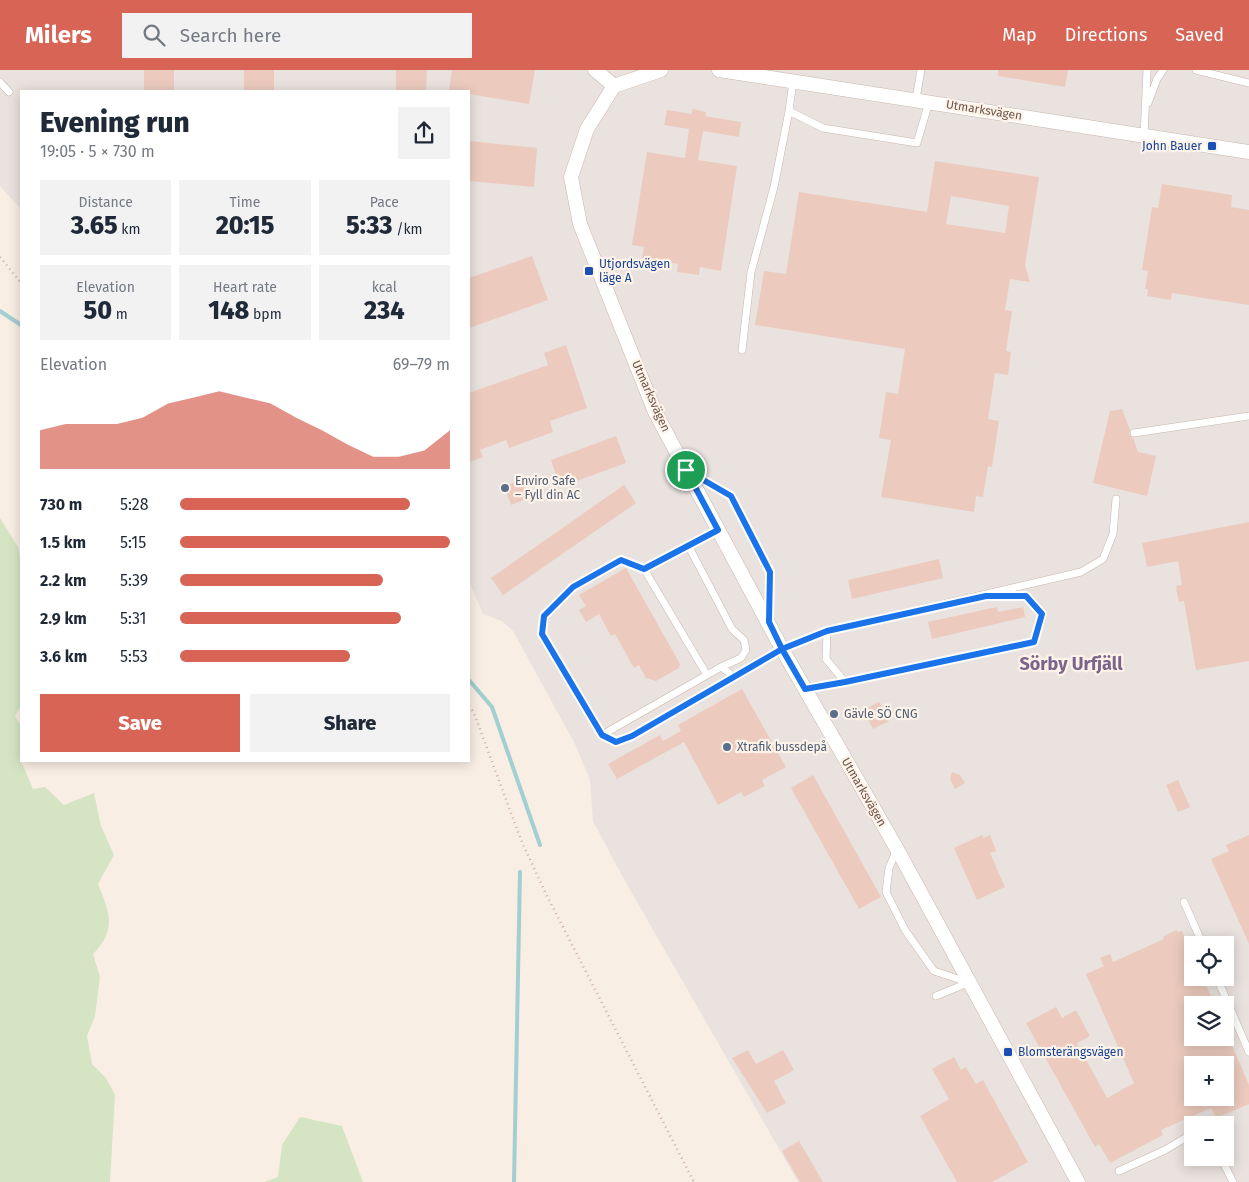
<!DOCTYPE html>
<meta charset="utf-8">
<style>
:root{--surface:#fff;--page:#f2f2f3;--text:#1f2937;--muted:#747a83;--accent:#d76455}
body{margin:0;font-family:"Fira Sans",sans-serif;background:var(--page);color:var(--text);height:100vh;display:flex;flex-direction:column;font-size:19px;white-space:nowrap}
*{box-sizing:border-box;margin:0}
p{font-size:16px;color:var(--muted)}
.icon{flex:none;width:28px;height:28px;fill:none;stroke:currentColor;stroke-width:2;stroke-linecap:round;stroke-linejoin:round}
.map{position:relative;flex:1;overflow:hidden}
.panel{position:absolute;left:20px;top:20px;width:450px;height:672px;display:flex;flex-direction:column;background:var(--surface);border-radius:0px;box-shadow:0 2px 12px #0003}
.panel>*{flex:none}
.tools{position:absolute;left:1184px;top:866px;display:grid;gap:10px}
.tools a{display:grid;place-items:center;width:50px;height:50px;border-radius:0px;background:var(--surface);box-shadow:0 2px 12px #0003;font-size:25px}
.pin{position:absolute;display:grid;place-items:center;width:42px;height:42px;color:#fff;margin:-21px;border:2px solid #fff;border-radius:50%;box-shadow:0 1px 5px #0007}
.round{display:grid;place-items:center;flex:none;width:52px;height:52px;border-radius:0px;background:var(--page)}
.head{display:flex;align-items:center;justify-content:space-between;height:85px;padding:0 20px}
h1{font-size:28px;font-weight:800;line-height:38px}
.metrics{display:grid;grid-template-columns:repeat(3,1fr);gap:8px;height:85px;padding:5px 20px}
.metrics div{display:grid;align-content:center;border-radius:0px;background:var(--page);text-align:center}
.metrics b{font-size:25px;font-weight:800}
.metrics small{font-size:14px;font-weight:400}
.metrics p{font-size:14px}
.chart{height:140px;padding:10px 20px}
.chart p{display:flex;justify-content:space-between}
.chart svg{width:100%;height:90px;margin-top:5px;fill:var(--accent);opacity:.7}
.button{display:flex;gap:10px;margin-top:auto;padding:10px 20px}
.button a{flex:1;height:58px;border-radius:0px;background:var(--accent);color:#fff;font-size:20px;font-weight:800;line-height:58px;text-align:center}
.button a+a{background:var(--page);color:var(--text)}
ul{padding:0 20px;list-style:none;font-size:16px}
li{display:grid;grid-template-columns:80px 60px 1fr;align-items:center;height:38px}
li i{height:12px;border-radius:6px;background:var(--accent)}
header{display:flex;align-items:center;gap:30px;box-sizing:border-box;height:70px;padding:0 25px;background:var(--accent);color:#fff}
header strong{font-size:24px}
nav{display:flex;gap:28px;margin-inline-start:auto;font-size:18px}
.search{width:350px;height:45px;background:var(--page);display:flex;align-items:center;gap:12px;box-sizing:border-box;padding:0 18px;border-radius:0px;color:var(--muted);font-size:19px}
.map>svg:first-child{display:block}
.industrial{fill:#e9e2de;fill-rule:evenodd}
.green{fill:#d5e5c4}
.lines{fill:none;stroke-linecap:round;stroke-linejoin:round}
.stream{stroke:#a2cfd1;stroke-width:4}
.building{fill:#eccbbe;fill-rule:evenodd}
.lane-casing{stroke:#c9b6ab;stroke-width:8}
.street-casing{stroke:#c9b6ab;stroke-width:15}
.path{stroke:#d0afa2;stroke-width:2.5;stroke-dasharray:1 4;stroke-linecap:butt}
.lane{stroke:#fff;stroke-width:7}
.street{stroke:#fff;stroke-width:14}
.route-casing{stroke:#fff;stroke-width:10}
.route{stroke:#1a73e8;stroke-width:6}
.transit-dot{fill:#1a4fb4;stroke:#fdf3e9;stroke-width:2}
.service-dot{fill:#5c6f8a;stroke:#fdf3e9;stroke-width:2}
.labels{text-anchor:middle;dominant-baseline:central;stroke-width:4.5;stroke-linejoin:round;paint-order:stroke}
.street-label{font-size:12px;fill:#6f554c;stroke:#fdf3e9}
.transit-label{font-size:12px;fill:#164399;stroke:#fdf3e9;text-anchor:start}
.service-label{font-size:12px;fill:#4e5e75;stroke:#fdf3e9;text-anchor:start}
.district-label{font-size:18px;font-weight:bold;fill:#7a648b;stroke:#fdf3e9}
</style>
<header>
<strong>Milers</strong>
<div class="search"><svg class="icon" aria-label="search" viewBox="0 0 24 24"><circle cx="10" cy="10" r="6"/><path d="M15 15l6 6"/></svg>Search here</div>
<nav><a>Map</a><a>Directions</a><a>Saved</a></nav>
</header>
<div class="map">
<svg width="1249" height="1112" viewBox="0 0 1249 1112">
<rect width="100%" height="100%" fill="#f9eee3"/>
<!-- industrial -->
<path class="industrial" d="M0 0H1249V1112H798L625 811 593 751 590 710 575 674 513 561 502 551 483 544 469 511V21H21V139L0 116ZM1192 875H1225V908H1192ZM1192 935H1225V968H1192ZM1192 995H1225V1028H1192ZM1192 1055H1225V1088H1192Z"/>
<!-- green -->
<path class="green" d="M0 448 18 477 21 493V635L15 646 21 656V691L33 719 45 717 64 735 94 723 101 756 114 785 98 814C110 843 117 859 93 884L100 907 95 946 87 966 92 994 106 1008 115 1025 110 1112H0Z
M300 1047 342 1056 363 1112H264L278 1107 282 1075Z"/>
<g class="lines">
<!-- stream -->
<path class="stream" d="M0 241 21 255
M469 610 492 637 540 775
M514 1112 520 802"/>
</g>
<!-- building -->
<path class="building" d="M144 0H174V21H144Z
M244 0H274V21H244Z
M396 0H427L426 21H396Z
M452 0H535L529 34 469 24V21H449Z
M998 0H1068L1065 17 998 6Z
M692 39 706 42 705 46 741 52 739 67 703 61 698 90 737 96 721 201 700 197 699 205 677 202 678 194 642 188 644 177 632 175 647 82 685 88 689 59 664 55 667 40 692 44Z
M469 71 537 78 534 117 469 111Z
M935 91 1039 107 1025 195 1030 212 1010 209 1005 240 1012 241 1006 281 1011 282 1008 305 995 303 988 349 999 351 992 397 988 396 983 427 976 426 974 442 881 427 891 370 879 368 886 322 898 324 905 279 755 255 764 201 786 204 799 122 927 142ZM951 126 1009 136 1005 163 946 154Z
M1162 114 1232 125 1231 137 1249 140V235L1172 223 1171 230 1147 226 1148 219H1145L1148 201 1142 200 1152 137 1158 138Z
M532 186 548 230 469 258V208Z
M566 275 587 338 550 351 553 362 509 378 506 370 480 380 483 387 469 392V323L548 295 544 283Z
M1122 339 1130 360 1129 364 1133 368 1138 382 1156 386 1147 426 1093 413 1110 341Z
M616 366 626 393 560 417 551 390Z
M522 410 529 428 511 435 504 416Z
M624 415 636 433 503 525 491 508Z
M1249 452V591L1196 600 1184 531 1179 532 1177 523 1176 516 1182 515 1178 491 1147 497 1142 473Z
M939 489 943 508 852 529 848 510Z
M626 498 680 594 679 598 656 611 646 608 639 595 634 598 615 564 611 566 599 544 586 552 579 540 586 536 579 525Z
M997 537 998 542 1023 537 1025 547 932 569 928 552Z
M742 619 786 697 762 710 765 716 744 727 741 722 718 735 684 672 617 709 608 694 660 665 663 671 681 661 678 655Z
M879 632 889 651 873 659 863 640Z
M952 702 960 705 965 713 955 719 950 709Z
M813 705 881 827 859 839 791 718Z
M1178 710 1190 737 1178 742 1166 715Z
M982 765 984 768 990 765 996 781 990 783 1005 817 977 830 954 778Z
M1249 765V874L1211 789 1229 781 1226 775Z
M1176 860 1178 862 1182 861 1192 885V908H1203L1215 935H1192V968H1229L1249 1015V1034L1216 1048 1211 1038 1161 1060 1163 1065 1110 1093 1099 1074 1095 1077 1026 953 1056 937 1062 948 1076 940 1090 966 1077 973 1107 1028 1134 1013 1086 904 1104 896 1100 888 1110 884 1113 892 1164 869 1163 867ZM1192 995H1225V1028H1192Z
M748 980 756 994 783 980 794 1000 774 1011 786 1033 767 1043 732 988Z
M954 987 961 1000 966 997 976 1014 983 1010 1028 1092 992 1112H957L920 1046 949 1029 932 999Z
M799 1071 823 1112H800L782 1081Z"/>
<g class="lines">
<defs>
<path id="lane" d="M1196 0 1249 13
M793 11 789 41 823 58 917 73 929 32
M0 12 9 22
M916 29 921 0
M1148 33 1157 9 1163 0
M1144 66 1147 0
M742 280 751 202 774 117 789 41
M1134 363 1249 346
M691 403 731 426 770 502 769 549
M688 475 732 559 744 570 746 580 741 588 721 597
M644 499 621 490 573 517 545 546 542 564 602 665 616 672 632 666 735 607
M827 561 826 589 845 612
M707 605 644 499 718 460
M805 619 845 612 1034 572 1043 544 1026 526H996
M602 665 721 597 735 607 782 579 827 561 1081 502 1103 489 1113 464 1116 429
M897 779 889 798 886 822 905 860 934 901 967 912
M1184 832 1203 875
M1217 908 1249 982
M936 926 970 912
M1221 1088 1233 1112
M1119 1101 1165 1080 1192 1064"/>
<path id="street" d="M595 0 614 16
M661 0 614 16 587 59 571 107 580 154 655 342 782 579 897 779 1078 1112
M719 0 1249 82"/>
</defs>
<!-- lane casing -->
<use href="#lane" class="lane-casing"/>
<!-- street casing -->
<use href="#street" class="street-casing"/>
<!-- path -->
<path class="path" d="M0 187 21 213
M469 636 474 643 521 770 546 824 694 1112"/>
<!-- lane -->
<use href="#lane" class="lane"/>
<!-- street -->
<use href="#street" class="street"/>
</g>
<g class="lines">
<defs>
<path id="route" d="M686 400 718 460 644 499 621 490 573 517 544 546 542 564 602 665 616 672 632 666 782 579 805 619 845 612 1034 572 1042 544 1026 526H986L827 561 782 579 769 552 770 502 731 426 686 400"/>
</defs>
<!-- route casing -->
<use href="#route" class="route-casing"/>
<!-- route -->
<use href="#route" class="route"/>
</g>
<!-- markers -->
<g class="transit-dot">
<rect x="1207" y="71" width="10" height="10" rx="2.5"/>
<rect x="584" y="196" width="10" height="10" rx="2.5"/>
<rect x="1003" y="977" width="10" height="10" rx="2.5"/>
</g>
<g class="service-dot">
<circle cx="505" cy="418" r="5"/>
<circle cx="834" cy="644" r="5"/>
<circle cx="727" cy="677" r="5"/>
</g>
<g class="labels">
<!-- street labels -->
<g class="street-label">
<text transform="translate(984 40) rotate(9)">Utmarksvägen</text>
<text transform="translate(651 326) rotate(66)">Utmarksvägen</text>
<text transform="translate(864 722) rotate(60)">Utmarksvägen</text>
</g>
<!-- transit labels -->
<g class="transit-label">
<text x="1202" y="76" text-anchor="end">John Bauer</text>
<text x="599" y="194">Utjordsvägen<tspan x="599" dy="14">läge A</tspan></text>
<text x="1018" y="982">Blomsterängsvägen</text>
</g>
<!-- service labels -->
<g class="service-label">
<text x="515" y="411">Enviro Safe<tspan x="515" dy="14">– Fyll din AC</tspan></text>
<text x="844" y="644">Gävle SÖ CNG</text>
<text x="737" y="677">Xtrafik bussdepå</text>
</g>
<!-- district labels -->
<g class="district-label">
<text x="1071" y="594">Sörby Urfjäll</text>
</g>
</g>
</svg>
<div class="tools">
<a><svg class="icon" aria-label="locate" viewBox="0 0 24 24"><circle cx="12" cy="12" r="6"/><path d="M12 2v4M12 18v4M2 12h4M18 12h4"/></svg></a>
<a><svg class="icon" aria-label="layers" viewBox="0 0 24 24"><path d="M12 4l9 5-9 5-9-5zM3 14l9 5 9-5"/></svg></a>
<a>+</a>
<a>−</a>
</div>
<div class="pin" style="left:686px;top:400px;background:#1e9e55"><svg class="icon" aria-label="arrive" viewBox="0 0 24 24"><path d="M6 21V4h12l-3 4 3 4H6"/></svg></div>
<section class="panel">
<div class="head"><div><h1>Evening run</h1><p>19:05 · 5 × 730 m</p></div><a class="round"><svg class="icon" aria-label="share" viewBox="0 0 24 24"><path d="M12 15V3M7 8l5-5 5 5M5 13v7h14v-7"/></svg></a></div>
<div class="metrics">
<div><p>Distance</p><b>3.65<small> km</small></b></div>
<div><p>Time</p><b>20:15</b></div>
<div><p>Pace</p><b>5:33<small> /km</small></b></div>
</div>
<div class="metrics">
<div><p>Elevation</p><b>50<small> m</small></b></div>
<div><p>Heart rate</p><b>148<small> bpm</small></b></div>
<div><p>kcal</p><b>234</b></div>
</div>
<div class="chart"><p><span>Elevation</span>69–79 m</p>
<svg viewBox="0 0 160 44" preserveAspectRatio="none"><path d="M0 44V25L10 22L20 22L30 22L40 19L50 12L60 9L70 6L80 9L90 12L100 19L110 25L120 32L130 38L140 38L150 35L160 25V44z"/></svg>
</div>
<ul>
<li><b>730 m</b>5:28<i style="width:85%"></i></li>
<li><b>1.5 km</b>5:15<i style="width:100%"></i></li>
<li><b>2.2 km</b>5:39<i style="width:75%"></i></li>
<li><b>2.9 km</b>5:31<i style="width:82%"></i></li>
<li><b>3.6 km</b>5:53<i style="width:63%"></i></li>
</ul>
<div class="button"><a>Save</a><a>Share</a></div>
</section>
</div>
